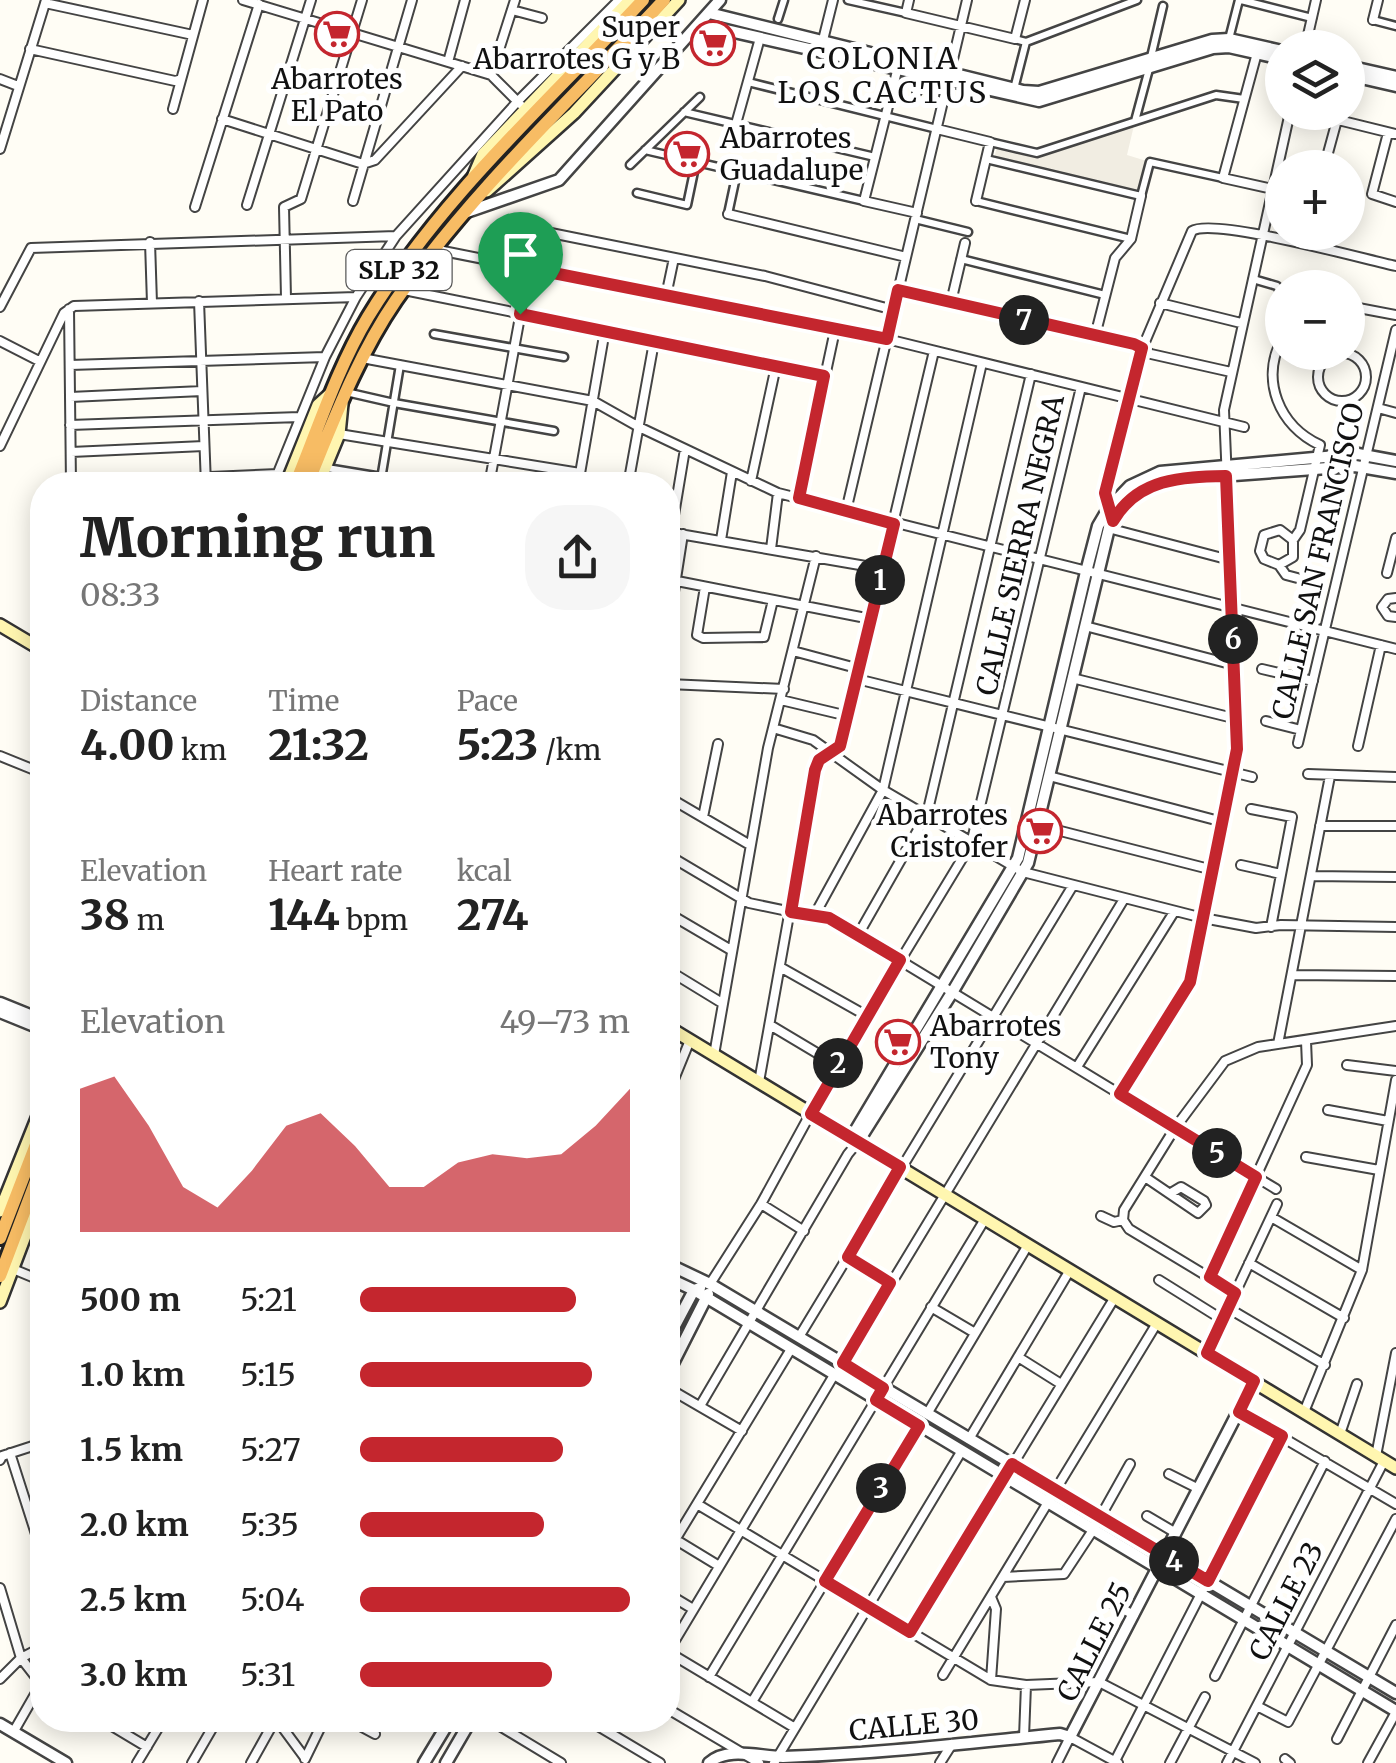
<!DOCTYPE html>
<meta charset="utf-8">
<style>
:root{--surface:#fff;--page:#f6f6f6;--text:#222;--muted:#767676;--accent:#c4262e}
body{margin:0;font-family:Merriweather,serif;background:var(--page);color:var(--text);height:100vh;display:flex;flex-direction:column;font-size:38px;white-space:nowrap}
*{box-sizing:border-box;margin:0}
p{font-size:32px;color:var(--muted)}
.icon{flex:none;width:55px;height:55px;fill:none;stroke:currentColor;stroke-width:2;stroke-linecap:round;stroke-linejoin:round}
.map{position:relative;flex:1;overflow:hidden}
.side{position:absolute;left:30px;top:472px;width:650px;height:1260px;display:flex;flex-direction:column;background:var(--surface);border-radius:40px;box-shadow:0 5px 25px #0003}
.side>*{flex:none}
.buttons{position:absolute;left:1265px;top:30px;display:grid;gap:20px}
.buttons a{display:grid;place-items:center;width:100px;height:100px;border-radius:50%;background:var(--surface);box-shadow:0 5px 25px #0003;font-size:50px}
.pin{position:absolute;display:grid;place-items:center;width:85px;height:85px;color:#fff;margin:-102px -42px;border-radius:50% 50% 50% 0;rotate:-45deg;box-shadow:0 0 10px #0007}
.pin .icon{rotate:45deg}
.km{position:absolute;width:50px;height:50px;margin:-25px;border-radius:50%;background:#222;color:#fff;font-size:28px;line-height:50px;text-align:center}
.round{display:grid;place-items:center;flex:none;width:105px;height:105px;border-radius:40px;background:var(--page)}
.headline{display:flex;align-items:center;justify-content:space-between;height:170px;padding:0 50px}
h1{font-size:55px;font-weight:800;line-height:75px}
.figures{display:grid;grid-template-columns:repeat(3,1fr);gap:15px;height:170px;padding:10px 50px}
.figures div{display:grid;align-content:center}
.figures b{font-size:42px;font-weight:800}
.figures small{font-size:28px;font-weight:400}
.figures p{font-size:28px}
.chart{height:280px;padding:20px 50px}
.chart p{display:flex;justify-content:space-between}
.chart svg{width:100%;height:180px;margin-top:10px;fill:var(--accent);opacity:.7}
ul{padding:0 50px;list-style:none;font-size:32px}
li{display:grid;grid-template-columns:160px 120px 1fr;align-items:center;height:75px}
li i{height:25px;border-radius:12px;background:var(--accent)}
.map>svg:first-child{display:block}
.plaza{fill:#f1ede2}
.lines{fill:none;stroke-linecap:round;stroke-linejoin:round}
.pedestrian-casing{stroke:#444;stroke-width:11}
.minor-casing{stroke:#444;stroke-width:12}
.tertiary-casing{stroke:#444;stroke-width:15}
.secondary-casing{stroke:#333;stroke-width:16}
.trunk-casing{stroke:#222;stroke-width:18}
.pedestrian{stroke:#fff;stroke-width:6}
.minor{stroke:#fff;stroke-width:8}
.tertiary{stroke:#fff;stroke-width:10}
.secondary{stroke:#fff6b0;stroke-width:11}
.trunk{stroke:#f7bc64;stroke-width:12}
.route-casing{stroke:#fff;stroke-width:20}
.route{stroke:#c4262e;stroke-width:12}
.labels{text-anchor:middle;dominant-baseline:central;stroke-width:10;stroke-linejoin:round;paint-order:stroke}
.shield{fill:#fff;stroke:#585858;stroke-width:2.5}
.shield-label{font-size:25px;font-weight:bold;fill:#111}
.poi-label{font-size:28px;fill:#111;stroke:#fff;text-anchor:end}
.street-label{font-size:28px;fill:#111;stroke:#fff}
.neighbourhood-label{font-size:30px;letter-spacing:2.5px;fill:#111;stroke:#fff}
</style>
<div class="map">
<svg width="1396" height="1763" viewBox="0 0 1396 1763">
<rect width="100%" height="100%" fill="#fffdf5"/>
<!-- plaza -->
<path class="plaza" d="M1135 121 1127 155 1150 162 1141 196 993 161 998 144 1037 152Z"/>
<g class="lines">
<defs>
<path id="pedestrian" d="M848 0 906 13
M1241 0 1312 18
M778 19 784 0
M1373 20 1396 26
M1229 39 1239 0
M1026 42 1137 0
M1151 57 1163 6
M748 82 937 129
M1014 89 1026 42 1015 39
M684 112 875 157
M1135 121 1149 69
M990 142 1037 153 1216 95 1244 99
M645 150 864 201
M986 159 1141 196 1150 162 1223 178
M630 165 700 97
M637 193 687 205 696 162
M976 201 1131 239
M728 214 737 172
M915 219 968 232
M961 259 1105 295
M1253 279 1277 286 1282 295
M951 302 1095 336
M434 334 564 357
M346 392 394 403 554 431
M327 468 430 485
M380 485 400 365"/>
<path id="minor" d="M243 0 491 75 520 104
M909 0 906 13 1015 39 1025 0
M45 3 193 35
M512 10 542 18
M1373 20 1378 0
M822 44 833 0
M1305 48 1316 0
M30 49 175 81 181 79
M1257 53 1223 178 1282 191
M448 62 465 0
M897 71 864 201 917 213
M491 75 515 0
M0 79 18 86
M917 92 920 76
M173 109 203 0
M1306 112 1395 134
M222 119 363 164
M736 124 760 38
M937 129 990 142 976 201
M1388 133 1372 194 1396 202
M0 149 46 0
M1328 153 1337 120
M363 164 375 160 462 66
M1141 196 1131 239 1115 258 1095 336 1134 345 1151 354 1231 372
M353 201 412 0
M247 205 311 0
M195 207 259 4
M728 214 906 257
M150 242 152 303
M433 249 887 339 1244 427
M404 290 824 375
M898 290 951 302 965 243
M666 296 674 258
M1282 296 1277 307 1282 319
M286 298 284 207 301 199 362 0
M199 301 206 485
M1160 303 1241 323
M1348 306 1396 315
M0 307 31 248 396 236
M69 309 71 484
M1282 339C1260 380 1279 426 1320 445L1300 530 1293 540V557L1279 565 1264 559 1260 551 1264 535 1280 530 1293 540
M0 341 39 361
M1318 377a24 24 0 1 1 48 0a24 24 0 1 1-48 0Z
M362 358 593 401 639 427 778 493 1396 649
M70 365 325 357
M70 397 202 391
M1378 408 1396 413
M70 425 300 417
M339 434 580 473
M0 446 64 313 74 306 356 297
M71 452 204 446
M751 481 776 366
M71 483 278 474
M273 485 325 357 356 297 396 236 518 101 616 3 624 0
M489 485 536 230 765 276 894 310
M578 485 605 330
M628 485 654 342
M799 498 835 330
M846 511 967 0
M1113 521 1105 493 1142 349 1192 231C1213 217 1363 259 1396 266
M1108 528 1230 560
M668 532 883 569
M671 533 685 449
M721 540 732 472
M771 549 778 493
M1279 565 1286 575 1320 584
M1387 573 1396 538
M677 581 871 619
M705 587 697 635 703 638 764 637 773 600
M1396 598 1388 599 1382 607 1388 616 1396 617
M1085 626 1234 665
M668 630 683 534
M793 651 860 669
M1262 669 1313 681
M1072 678 1237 719
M857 679 1252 777
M668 684 784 689
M781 700 848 716
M1266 721 1301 730
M773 728 813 740 883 790 1023 872 1203 918 1256 928 1281 925 1396 927
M1298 743 1396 330
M1358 746 1381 645
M0 756 42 773
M1308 774 1396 777
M1049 776 1223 822
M668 797 750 845
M1251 809 1292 817 1271 927
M703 817 718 744
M1037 825 1213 870
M1320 826H1396
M668 855 749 903 835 921 1276 1189
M1241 865 1281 874
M1311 876 1396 877
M668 913 731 950
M814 916 883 790 982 363
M858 935 927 814 1031 374
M780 967 867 1016
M668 970 722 1003
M1292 975 1396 976
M770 1025 837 1065
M1278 1044 1330 776
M714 1055 768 748 816 556
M1347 1065 1396 1071
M1077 1067 1174 912
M759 1082 815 770 819 760 840 746 934 351
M668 1094 690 1040
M1120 1094 1187 988 1192 975 1238 740 1224 410 1290 112
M1328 1110 1388 1121
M1306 1157 1379 1170
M1145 1177 1198 1213 1206 1205 1204 1201 1181 1187 1171 1193
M761 1204 804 1231
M1101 1216 1114 1222 1123 1220
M1271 1217 1362 1270
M1123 1220 1124 1210 1175 1128 1225 1061 1258 1047 1396 1026
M1123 1220 1129 1229 1235 1293
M848 1257 890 1283
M1249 1263 1344 1318
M13 1269 42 1281
M1210 1277 1307 1065 1306 1041
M1159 1280 1223 1320
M710 1284 761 1204 837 1065 971 844 1081 387
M931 1307 975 1333
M1228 1308 1325 1365
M799 1337 1072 887
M1207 1353 1277 1204
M1018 1357 1061 1384
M843 1363 1124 899
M668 1388 742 1431
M700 1406 848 1154 858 1142
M1239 1412 1396 1504
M1304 1412 1362 1270 1396 1080
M927 1414 1028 1245
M1340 1434 1357 1384
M969 1439 1070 1270
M10 1453 42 1553
M1376 1456 1396 1353
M0 1460 2 1456 42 1443
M1169 1474 1199 1489
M697 1504 991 1680 1026 1685 1099 1682 1255 1763
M1147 1516 1176 1533
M668 1535 719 1566
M675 1540 791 1349
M1003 1577 1064 1574 1093 1530 1130 1464
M0 1588 21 1658 42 1685
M668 1594 693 1609
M1109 1602 1134 1615
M910 1633 1115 1297
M943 1675 1157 1323
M1215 1676 1325 1461
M709 1677 985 1219
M0 1679 21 1658 42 1647
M991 1680 996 1609 991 1597
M752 1702 919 1426
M1257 1706 1288 1722 1396 1519
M668 1709 759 1763
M102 1720 147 1747
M277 1720 305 1758
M349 1720 375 1734
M490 1720 561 1763
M588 1720 660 1763
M795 1728C753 1703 710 1677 668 1652L834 1375
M14 1731 41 1684
M1024 1737 1026 1685
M1337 1739 1396 1625
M305 1759 324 1720
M1285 1759 1290 1763
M1115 1761 1282 1436
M137 1763 163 1720
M192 1763 217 1720
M251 1763 275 1720
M774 1763 961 1452
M940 1763 952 1744
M1057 1763 1070 1737 1118 1763
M1170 1763 1205 1697
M1227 1763 1384 1461
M1368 1763 1396 1712"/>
<path id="tertiary" d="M709 13 1023 91 1039 92 1212 40 1229 39 1282 51
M699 24 1039 101 1213 48 1229 47 1282 59
M1348 66 1396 77
M1348 75 1396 86
M467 212 559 180 720 0
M0 1003 42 1020
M0 1012 42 1029
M851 1138 1018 858 1086 572 1098 526 1108 509 1130 486 1160 472 1358 454 1396 461
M858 1142 953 991 1028 863 1109 528 1125 504 1139 492 1166 480 1355 466 1396 473
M668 1264 710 1284 1396 1693
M668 1278 694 1290 1396 1711
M668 1339 694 1290 700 1288
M668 1373 708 1294
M0 1724 66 1763
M424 1763 450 1720
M446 1763 471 1720
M709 1763C727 1746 760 1757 783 1757 875 1754 968 1743 1060 1734L1070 1737 1254 1381"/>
<path id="secondary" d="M474 175 483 154 630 0
M487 191 574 113 679 0
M286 485 318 405 329 395
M318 485 339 434 342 404
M0 625 42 650
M668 1027 1396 1468
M0 1211 42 1106
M0 1302 42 1191"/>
<path id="trunk" d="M295 485C318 429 337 369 368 317 441 197 548 102 643 0
M307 485C333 422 357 357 396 300 473 190 573 98 664 0
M0 1238 42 1129
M0 1276 42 1165"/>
</defs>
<!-- pedestrian casing -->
<use href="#pedestrian" class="pedestrian-casing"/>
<!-- minor casing -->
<use href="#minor" class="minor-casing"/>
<!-- tertiary casing -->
<use href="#tertiary" class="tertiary-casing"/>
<!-- secondary casing -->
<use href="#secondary" class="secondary-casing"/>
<!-- trunk casing -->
<use href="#trunk" class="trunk-casing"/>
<!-- pedestrian -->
<use href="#pedestrian" class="pedestrian"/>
<!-- minor -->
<use href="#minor" class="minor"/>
<!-- tertiary -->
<use href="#tertiary" class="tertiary"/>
<!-- secondary -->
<use href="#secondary" class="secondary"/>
<!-- trunk -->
<use href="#trunk" class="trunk"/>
</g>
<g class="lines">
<defs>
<path id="route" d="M528 268 887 339 898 290 1134 344 1142 348 1105 493 1113 521C1138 478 1181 477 1226 476L1237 749 1190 982 1120 1094 1256 1177 1210 1277 1235 1293 1207 1353 1254 1381 1239 1412 1282 1436 1208 1581 1012 1464 910 1632 825 1581 919 1426 876 1400 883 1388 843 1363 890 1283 848 1257 900 1167 811 1114 900 960 829 918 791 912 815 770 819 760 840 746 894 524 799 498 824 376 520 314Z"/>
</defs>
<!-- route casing -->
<use href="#route" class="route-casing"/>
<!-- route -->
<use href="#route" class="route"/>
</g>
<!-- icons -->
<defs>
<symbol id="supermarket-ring" viewBox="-11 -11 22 22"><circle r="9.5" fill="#fff" stroke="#c4262e" stroke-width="1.5"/><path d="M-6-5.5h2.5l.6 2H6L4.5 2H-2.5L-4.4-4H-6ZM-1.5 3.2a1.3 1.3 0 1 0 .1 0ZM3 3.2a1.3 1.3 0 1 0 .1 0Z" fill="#c4262e"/></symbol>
</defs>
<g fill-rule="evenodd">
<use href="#supermarket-ring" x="312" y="9" width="50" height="50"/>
<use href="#supermarket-ring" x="688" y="18" width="50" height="50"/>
<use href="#supermarket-ring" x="662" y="129" width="50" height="50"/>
<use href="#supermarket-ring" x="1015" y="806" width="50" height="50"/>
<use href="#supermarket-ring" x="873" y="1017" width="50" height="50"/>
</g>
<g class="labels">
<!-- shield labels -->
<rect class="shield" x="346.5" y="250" width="105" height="40" rx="8"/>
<g class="shield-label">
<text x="399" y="270">SLP 32</text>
</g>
<!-- poi labels -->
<g class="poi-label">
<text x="680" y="27">Super<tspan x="680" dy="32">Abarrotes G y B</tspan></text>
<text x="337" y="79" text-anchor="middle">Abarrotes<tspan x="337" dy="32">El Pato</tspan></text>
<text x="720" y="138" text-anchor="start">Abarrotes<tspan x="720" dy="32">Guadalupe</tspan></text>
<text x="1008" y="815">Abarrotes<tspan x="1008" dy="32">Cristofer</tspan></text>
<text x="930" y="1026" text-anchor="start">Abarrotes<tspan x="930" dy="32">Tony</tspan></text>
</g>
<!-- street labels -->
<g class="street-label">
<text transform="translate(1020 545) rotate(-77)">CALLE SIERRA NEGRA</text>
<text transform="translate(1318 561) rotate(-77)">CALLE SAN FRANCISCO</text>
<text transform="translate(1286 1601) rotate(-63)">CALLE 23</text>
<text transform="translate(1094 1642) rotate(-63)">CALLE 25</text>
<text transform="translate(914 1725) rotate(-5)">CALLE 30</text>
</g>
<!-- neighbourhood labels -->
<g class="neighbourhood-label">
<text x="883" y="58">COLONIA<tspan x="883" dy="34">LOS CACTUS</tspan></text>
</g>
</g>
</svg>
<div class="buttons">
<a><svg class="icon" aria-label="layers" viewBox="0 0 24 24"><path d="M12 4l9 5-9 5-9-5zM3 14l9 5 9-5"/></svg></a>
<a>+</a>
<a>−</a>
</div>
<div class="pin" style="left:520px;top:314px;background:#1e9e55"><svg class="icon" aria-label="arrive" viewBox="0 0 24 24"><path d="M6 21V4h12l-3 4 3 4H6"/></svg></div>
<b class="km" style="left:880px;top:580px">1</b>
<b class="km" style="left:838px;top:1063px">2</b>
<b class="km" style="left:881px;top:1488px">3</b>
<b class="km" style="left:1174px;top:1561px">4</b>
<b class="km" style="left:1217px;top:1153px">5</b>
<b class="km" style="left:1233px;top:639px">6</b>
<b class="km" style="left:1024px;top:320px">7</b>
<section class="side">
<div class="headline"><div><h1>Morning run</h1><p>08:33</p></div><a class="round"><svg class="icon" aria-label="share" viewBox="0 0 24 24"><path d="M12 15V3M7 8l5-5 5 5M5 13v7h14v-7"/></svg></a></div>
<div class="figures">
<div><p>Distance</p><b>4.00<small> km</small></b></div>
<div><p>Time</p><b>21:32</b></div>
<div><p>Pace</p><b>5:23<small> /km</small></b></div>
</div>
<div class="figures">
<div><p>Elevation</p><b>38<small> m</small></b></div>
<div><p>Heart rate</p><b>144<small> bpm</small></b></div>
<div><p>kcal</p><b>274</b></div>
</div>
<div class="chart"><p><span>Elevation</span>49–73 m</p>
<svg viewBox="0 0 160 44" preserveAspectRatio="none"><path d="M0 44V9L10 6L20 18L30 33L40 38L50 29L60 18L70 15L80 23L90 33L100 33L110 27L120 25L130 26L140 25L150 18L160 9V44z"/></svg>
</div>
<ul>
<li><b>500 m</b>5:21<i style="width:80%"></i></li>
<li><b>1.0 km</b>5:15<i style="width:86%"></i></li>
<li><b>1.5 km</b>5:27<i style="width:75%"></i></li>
<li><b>2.0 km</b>5:35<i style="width:68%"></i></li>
<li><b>2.5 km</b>5:04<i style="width:100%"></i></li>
<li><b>3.0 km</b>5:31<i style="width:71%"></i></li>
</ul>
</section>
</div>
